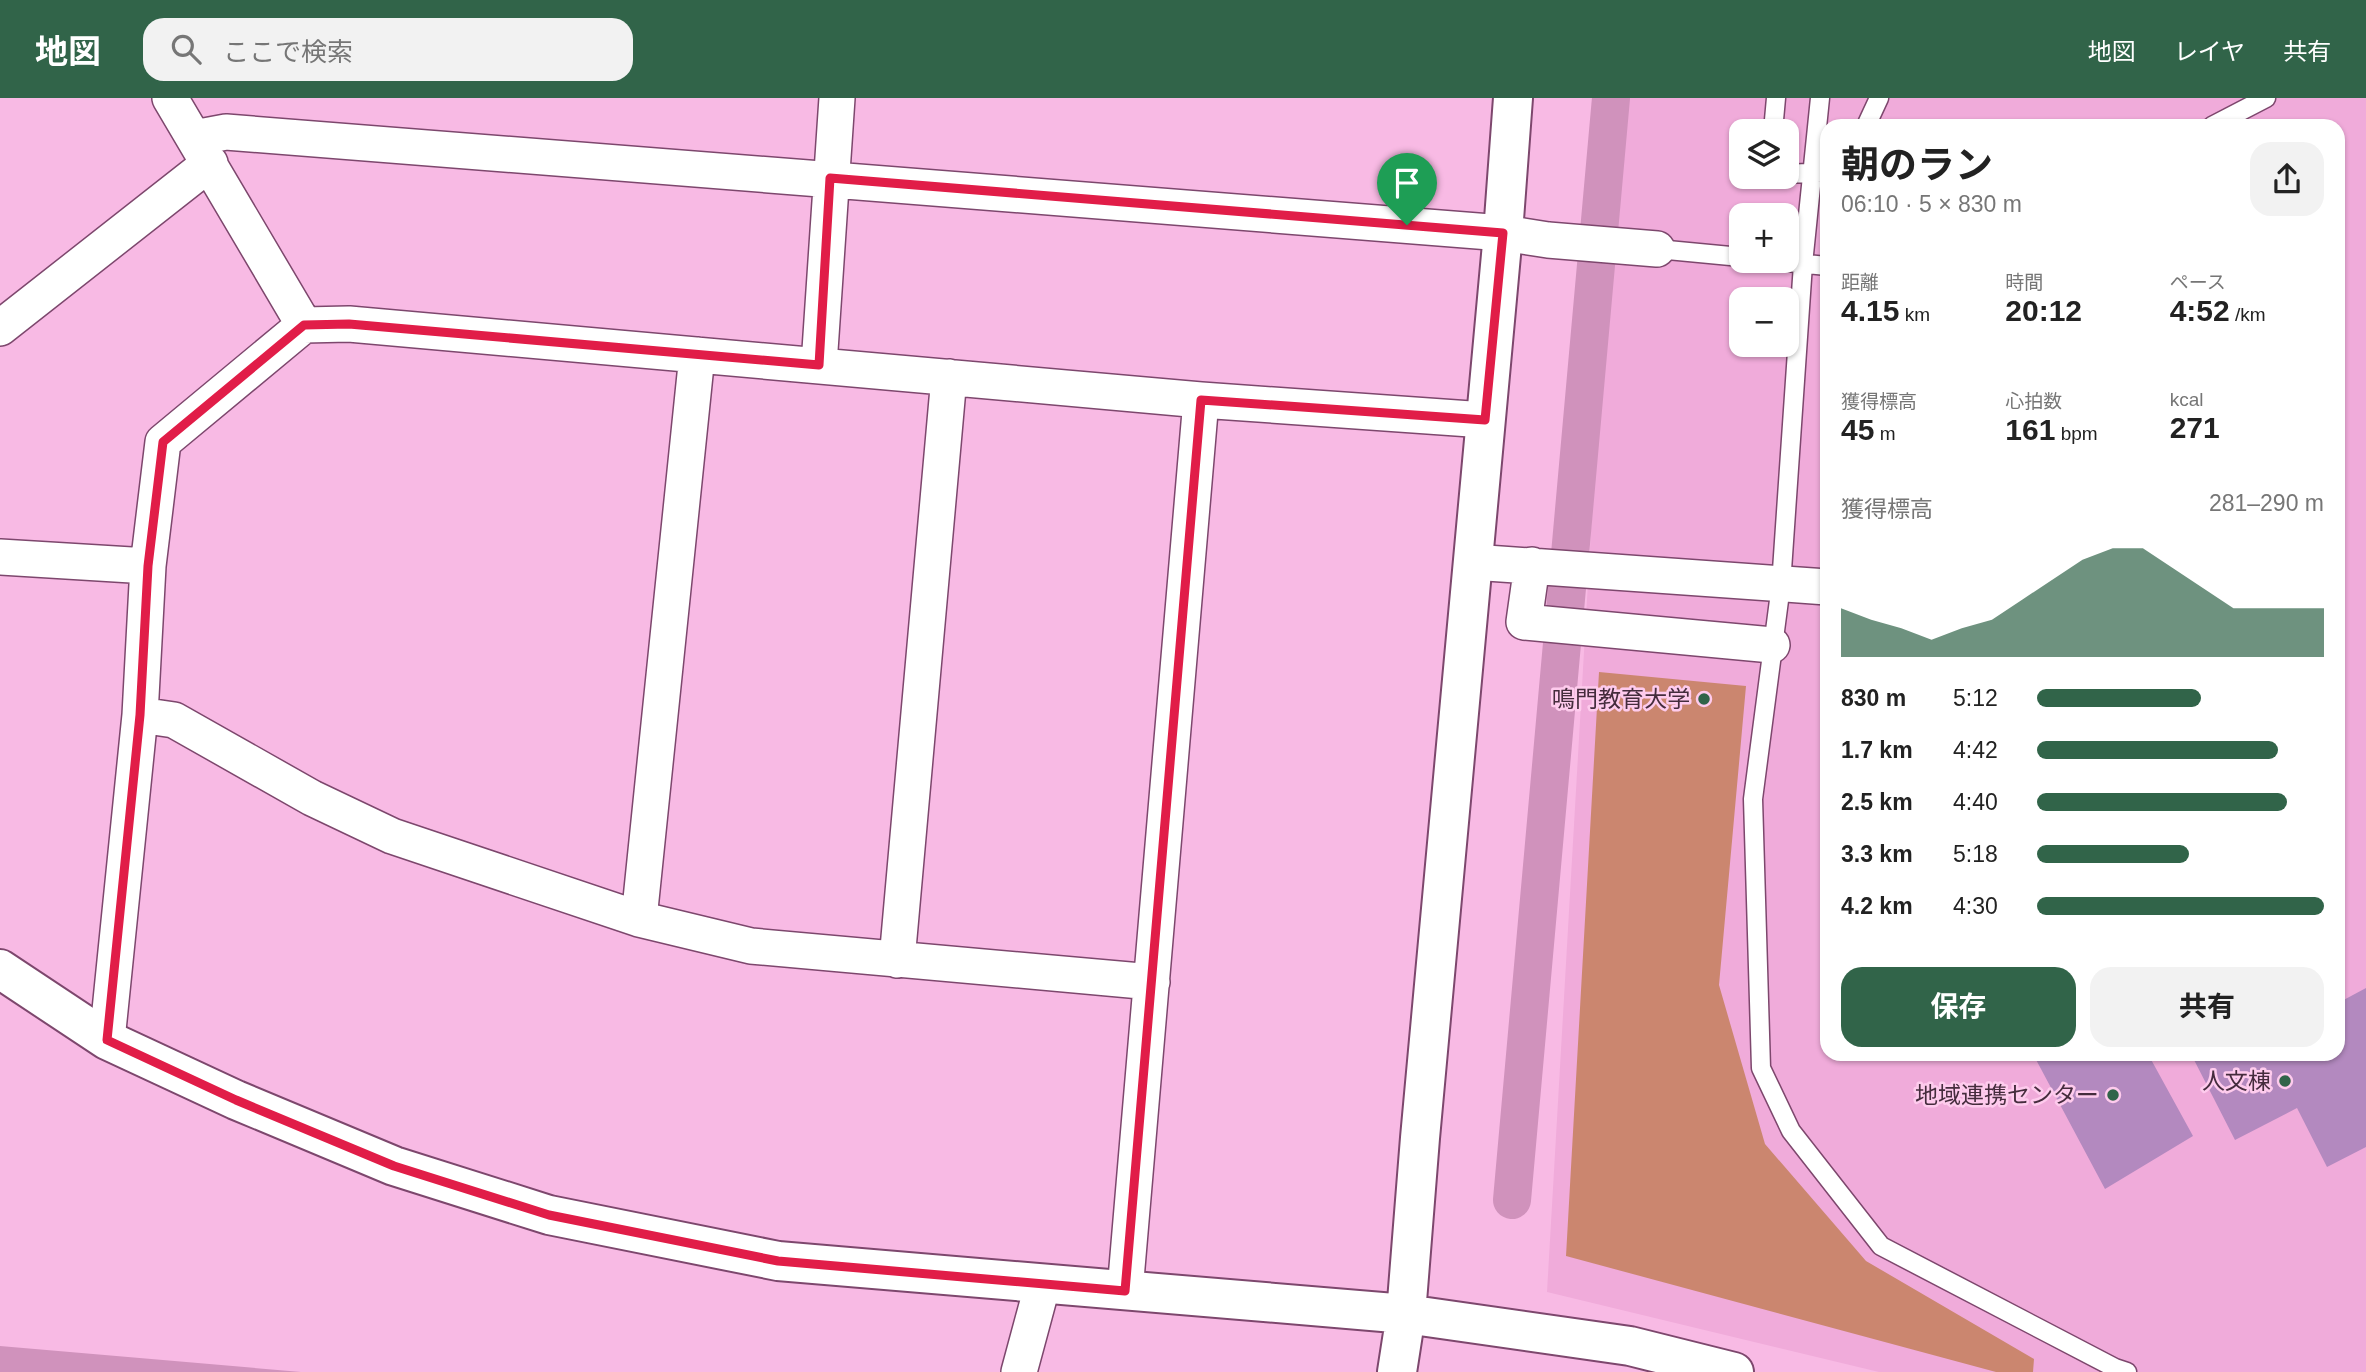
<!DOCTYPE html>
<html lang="ja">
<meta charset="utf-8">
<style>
:root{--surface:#fff;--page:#f2f2f2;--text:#222;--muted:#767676;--accent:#316449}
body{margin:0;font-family:Helvetica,"Noto Sans JP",sans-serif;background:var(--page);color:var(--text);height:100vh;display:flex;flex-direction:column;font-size:26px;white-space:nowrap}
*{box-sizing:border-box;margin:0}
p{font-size:23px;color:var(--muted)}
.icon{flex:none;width:38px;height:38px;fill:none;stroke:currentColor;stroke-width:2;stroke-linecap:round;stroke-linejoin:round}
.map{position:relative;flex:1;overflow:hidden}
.panel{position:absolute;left:1820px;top:21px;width:525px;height:942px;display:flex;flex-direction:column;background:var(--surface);border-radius:21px;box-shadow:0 2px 5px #0004}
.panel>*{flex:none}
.buttons{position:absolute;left:1729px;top:21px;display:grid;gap:14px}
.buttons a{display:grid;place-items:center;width:70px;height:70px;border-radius:14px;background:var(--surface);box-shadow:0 2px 5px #0004;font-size:35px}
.pin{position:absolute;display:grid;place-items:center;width:60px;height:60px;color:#fff;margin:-72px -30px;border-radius:50% 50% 50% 0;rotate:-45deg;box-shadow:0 0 7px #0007}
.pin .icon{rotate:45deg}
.round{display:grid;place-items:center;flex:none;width:74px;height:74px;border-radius:21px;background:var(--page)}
.head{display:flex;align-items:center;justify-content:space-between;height:119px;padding:0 21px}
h1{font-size:38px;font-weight:700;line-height:52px}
.stats{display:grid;grid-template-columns:repeat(3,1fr);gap:10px;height:119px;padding:7px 21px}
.stats div{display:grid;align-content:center}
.stats b{font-size:30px;font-weight:700}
.stats small{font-size:19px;font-weight:400}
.stats p{font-size:19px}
.chart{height:196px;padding:14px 21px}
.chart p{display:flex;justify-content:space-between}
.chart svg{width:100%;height:126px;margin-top:7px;fill:var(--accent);opacity:.7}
.action{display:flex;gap:14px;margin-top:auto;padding:14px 21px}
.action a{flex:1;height:80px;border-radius:21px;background:var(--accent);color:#fff;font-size:28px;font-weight:700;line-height:80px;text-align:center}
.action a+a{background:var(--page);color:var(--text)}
ul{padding:0 21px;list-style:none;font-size:23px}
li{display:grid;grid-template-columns:112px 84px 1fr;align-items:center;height:52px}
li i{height:18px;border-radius:9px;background:var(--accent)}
header{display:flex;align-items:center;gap:42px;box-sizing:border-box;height:98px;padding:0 35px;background:var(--accent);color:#fff}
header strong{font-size:33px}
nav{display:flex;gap:38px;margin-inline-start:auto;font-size:24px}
.search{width:490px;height:63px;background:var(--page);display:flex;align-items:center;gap:18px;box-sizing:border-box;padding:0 24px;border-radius:21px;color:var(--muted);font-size:26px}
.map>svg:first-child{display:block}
.built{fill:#f0abda;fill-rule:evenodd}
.forest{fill:#cb866f}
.water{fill:#d092bc}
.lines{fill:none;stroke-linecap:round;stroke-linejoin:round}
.canal{stroke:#d092bc;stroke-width:38}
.building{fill:#b389bf}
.lane-casing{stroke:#7d476d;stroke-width:21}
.street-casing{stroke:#7d476d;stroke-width:38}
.secondary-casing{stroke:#7d476d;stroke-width:42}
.lane{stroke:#fff;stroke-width:18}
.street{stroke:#fff;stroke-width:35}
.secondary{stroke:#fff;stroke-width:38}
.route-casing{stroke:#fff;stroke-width:14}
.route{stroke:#e11d48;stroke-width:9}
.poi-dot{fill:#316449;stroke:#fecbed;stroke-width:2.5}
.labels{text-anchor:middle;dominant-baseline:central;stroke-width:5;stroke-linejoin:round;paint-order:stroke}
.poi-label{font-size:23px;fill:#452c3d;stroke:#fecbed;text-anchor:end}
</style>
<header>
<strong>地図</strong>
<div class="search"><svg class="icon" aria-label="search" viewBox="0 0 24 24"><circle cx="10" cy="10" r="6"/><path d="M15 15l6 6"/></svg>ここで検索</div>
<nav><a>地図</a><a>レイヤ</a><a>共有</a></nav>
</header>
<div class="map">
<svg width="2366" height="1274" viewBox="0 0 2366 1274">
<rect width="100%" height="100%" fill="#f8bae4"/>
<!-- built -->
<path class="built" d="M1616 0H2366V1274H1879L1547 1194ZM1827 28H2338V956H1827ZM1741 33H1787V79H1741ZM1741 117H1787V163H1741ZM1741 201H1787V247H1741Z"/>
<!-- forest -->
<path class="forest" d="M1599 574 1746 588 1719 887 1765 1046 1866 1163 2034 1261 2033 1274H1996L1566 1158Z"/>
<!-- water -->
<path class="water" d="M0 1248 301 1274H0Z"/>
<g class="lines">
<!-- canal -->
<path class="canal" d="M1512 1102 1611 0"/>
</g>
<!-- building -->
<path class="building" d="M2366 890V1049L2327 1069 2297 1010 2235 1042 2191 956H2338V905Z
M2033 956H2148L2193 1038 2105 1091Z"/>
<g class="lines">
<defs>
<path id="lane" d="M1820 0 1803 166 1781 487 1753 701 1761 970 1791 1033 1881 1148 2115 1270 2127 1274
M1866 28 1879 0
M2212 28 2266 0
M1773 33 1776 0
M1787 76 1827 74
M1657 151 1741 159
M1776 163 1827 168"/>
<path id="street" d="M170 0 304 227
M194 40 226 34 1503 135 1548 142 1657 151
M0 230 210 65
M819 267 837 0
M0 459 148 468
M1472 464 1827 489
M1532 467 1524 524 1772 547
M140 617 174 622 312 700 392 738 639 821 751 848 1152 884
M639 821 697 257
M897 862 949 279
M107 942 140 617 148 468 163 344 304 227 349 226 1201 302 1485 322
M1125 1193 1201 302
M1019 1274 1043 1185"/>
<path id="secondary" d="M0 871 107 942 236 1002 394 1068 549 1117 778 1163 1406 1216 1630 1248 1734 1274
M1397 1274 1406 1216 1420 1040 1503 135 1513 0"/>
</defs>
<!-- lane casing -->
<use href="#lane" class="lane-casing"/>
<!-- street casing -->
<use href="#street" class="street-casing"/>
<!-- secondary casing -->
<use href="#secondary" class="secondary-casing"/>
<!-- lane -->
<use href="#lane" class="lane"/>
<!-- street -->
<use href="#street" class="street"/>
<!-- secondary -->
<use href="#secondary" class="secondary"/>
</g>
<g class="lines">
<defs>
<path id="route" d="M830 80 1503 135 1485 322 1201 302 1125 1193 778 1163 549 1117 394 1068 236 1002 107 942 140 617 148 468 163 344 304 227 349 226 819 267Z"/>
</defs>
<!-- route casing -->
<use href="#route" class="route-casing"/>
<!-- route -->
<use href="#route" class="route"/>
</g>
<!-- markers -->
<g class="poi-dot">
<circle cx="1704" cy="601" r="7"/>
<circle cx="2285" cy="983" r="7"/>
<circle cx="2113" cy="997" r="7"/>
</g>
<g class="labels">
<!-- poi labels -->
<g class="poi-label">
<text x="1690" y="601">鳴門教育大学</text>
<text x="2271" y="983">人文棟</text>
<text x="2099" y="997">地域連携センター</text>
</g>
</g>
</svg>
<div class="buttons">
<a><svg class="icon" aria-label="layers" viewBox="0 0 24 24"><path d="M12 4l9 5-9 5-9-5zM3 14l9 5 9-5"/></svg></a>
<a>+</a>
<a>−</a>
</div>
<div class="pin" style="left:1407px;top:127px;background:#1e9e55"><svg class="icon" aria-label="arrive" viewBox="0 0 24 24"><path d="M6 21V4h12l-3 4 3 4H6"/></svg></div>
<section class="panel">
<div class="head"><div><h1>朝のラン</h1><p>06:10 · 5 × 830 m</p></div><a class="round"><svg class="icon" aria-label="share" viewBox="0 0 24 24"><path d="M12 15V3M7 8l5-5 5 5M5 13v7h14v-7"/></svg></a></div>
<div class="stats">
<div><p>距離</p><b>4.15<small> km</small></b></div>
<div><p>時間</p><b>20:12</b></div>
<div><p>ペース</p><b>4:52<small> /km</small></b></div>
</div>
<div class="stats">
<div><p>獲得標高</p><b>45<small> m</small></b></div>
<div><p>心拍数</p><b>161<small> bpm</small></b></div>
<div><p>kcal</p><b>271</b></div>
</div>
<div class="chart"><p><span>獲得標高</span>281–290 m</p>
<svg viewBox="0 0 160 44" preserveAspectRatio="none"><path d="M0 44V27L10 31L20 34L30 38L40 34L50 31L60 24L70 17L80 10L90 6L100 6L110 13L120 20L130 27L140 27L150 27L160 27V44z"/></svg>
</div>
<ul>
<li><b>830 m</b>5:12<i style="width:57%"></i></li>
<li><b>1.7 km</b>4:42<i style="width:84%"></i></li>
<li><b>2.5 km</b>4:40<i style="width:87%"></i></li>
<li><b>3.3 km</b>5:18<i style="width:53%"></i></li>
<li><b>4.2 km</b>4:30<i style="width:100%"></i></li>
</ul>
<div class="action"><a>保存</a><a>共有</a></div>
</section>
</div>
